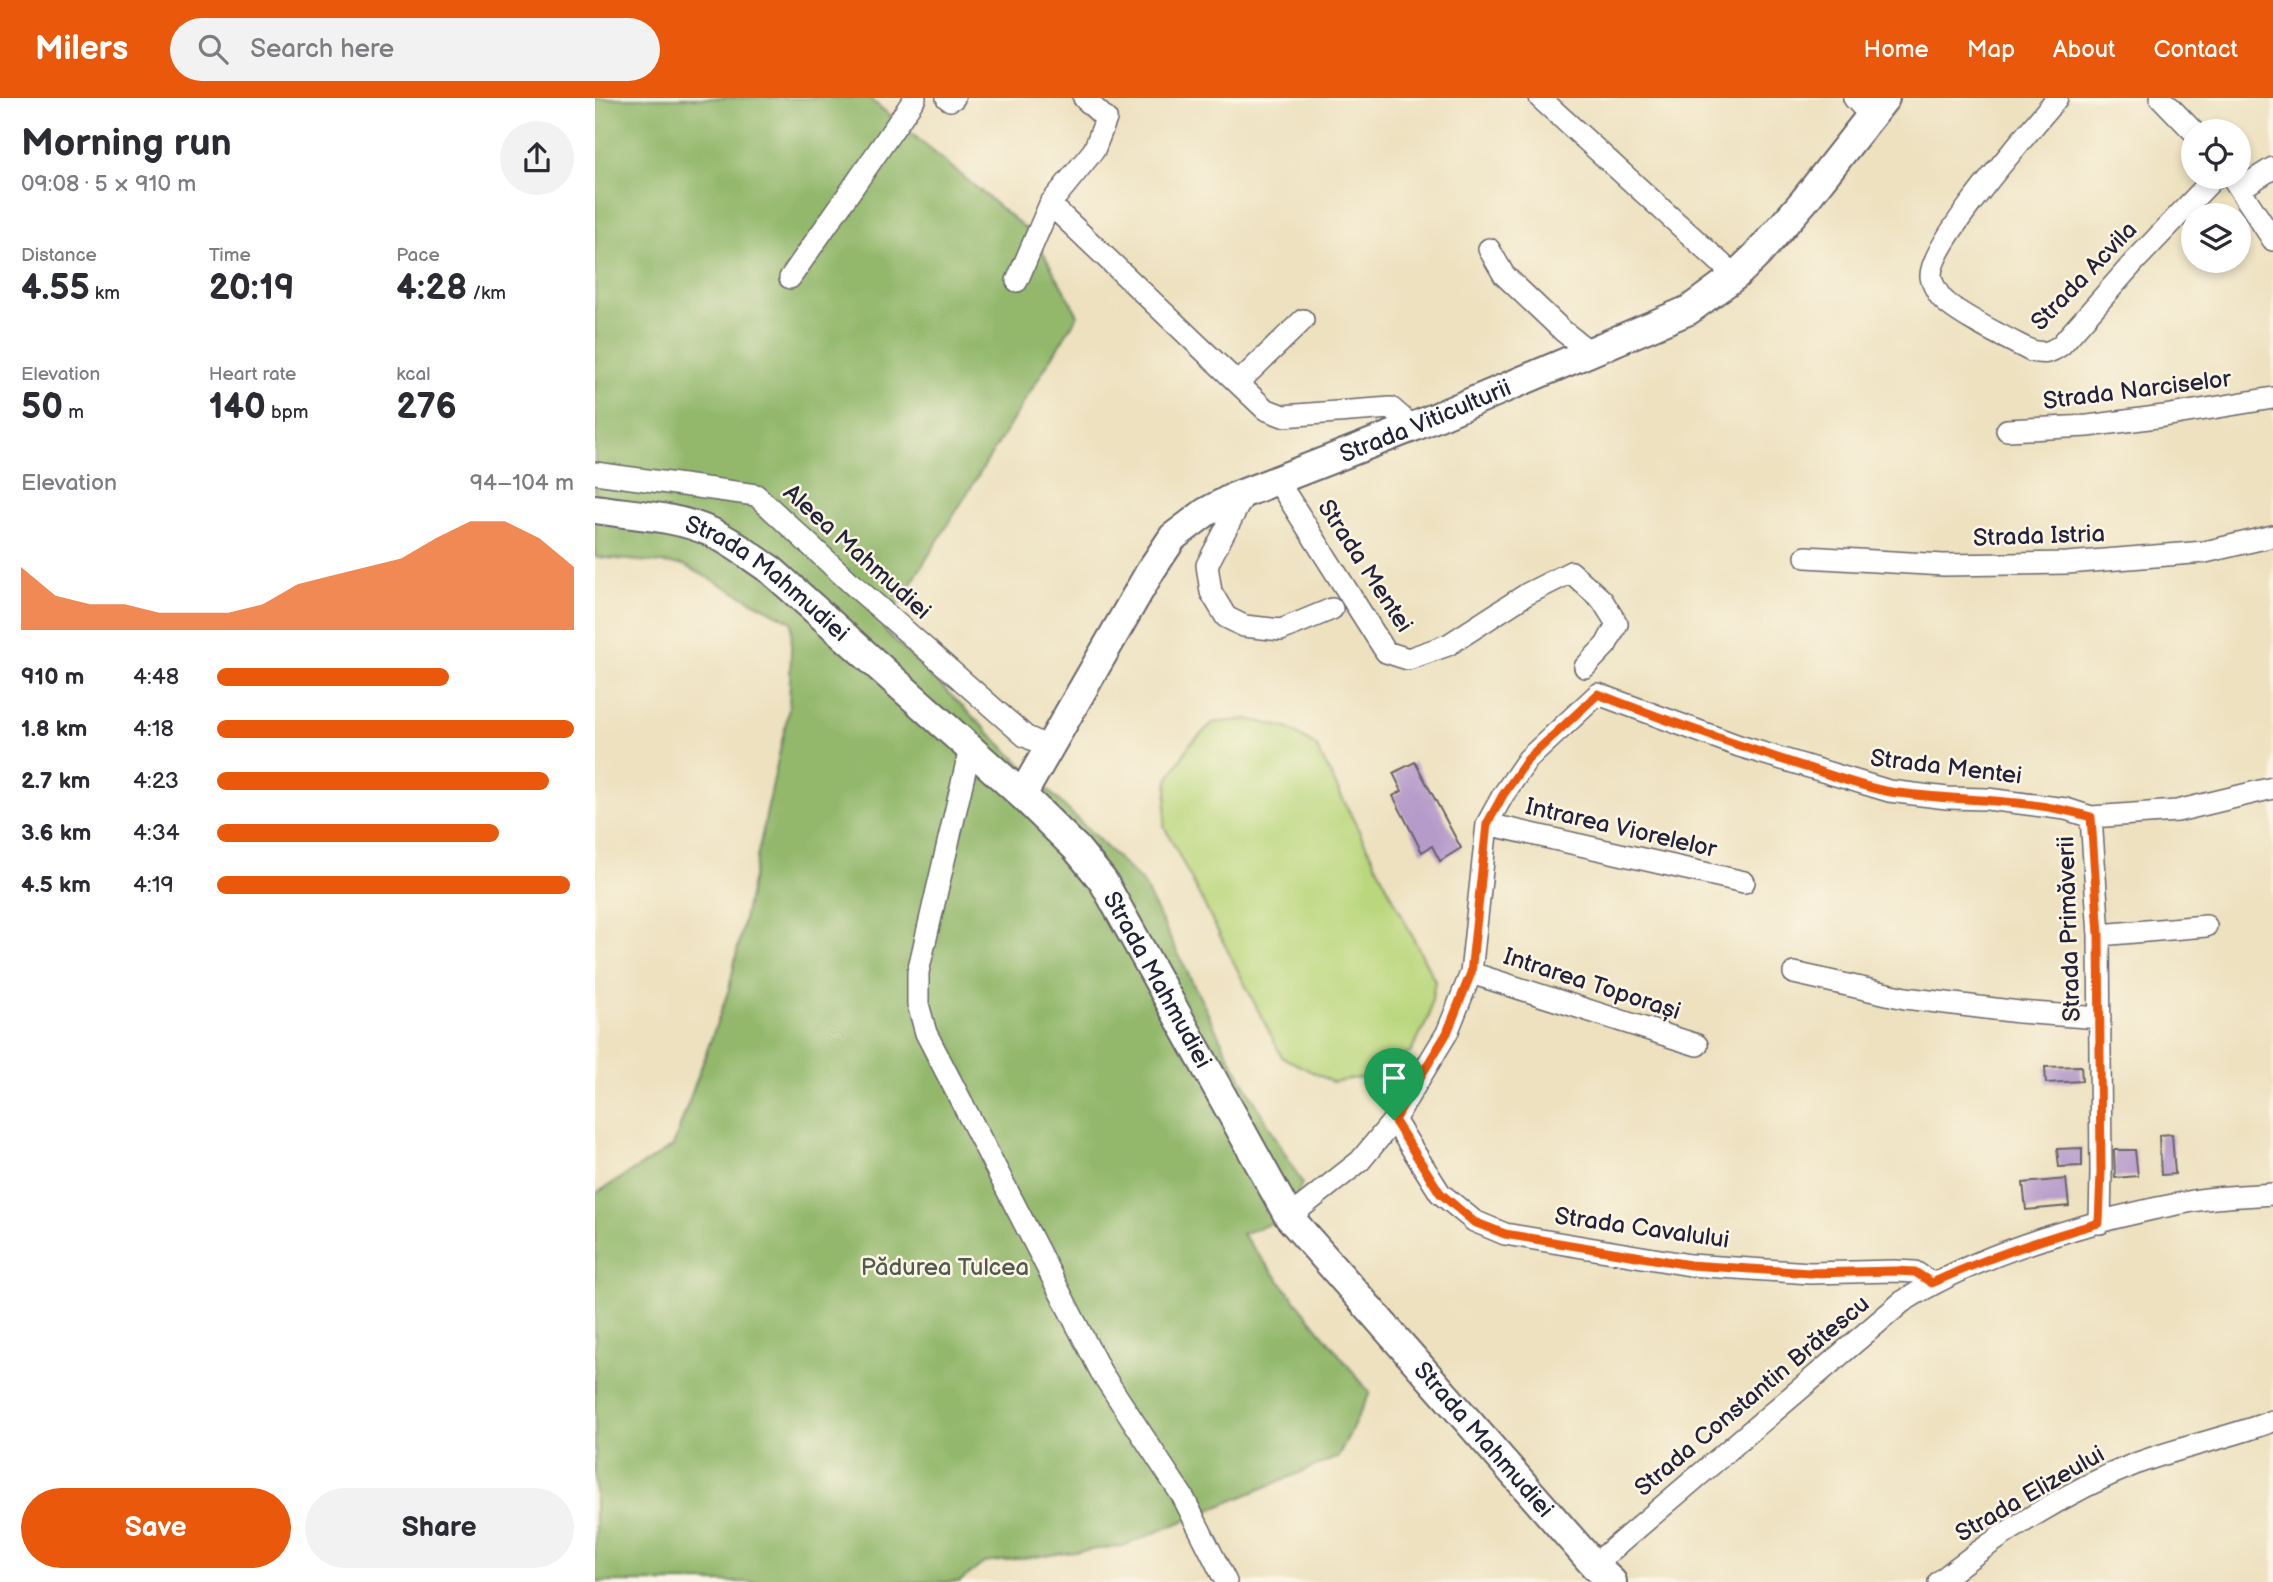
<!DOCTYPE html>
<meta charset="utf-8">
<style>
:root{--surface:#fff;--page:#f2f2f3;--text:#2b2b33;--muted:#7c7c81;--accent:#ea580c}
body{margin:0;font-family:"Balsamiq Sans",sans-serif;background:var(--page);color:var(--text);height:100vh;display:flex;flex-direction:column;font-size:26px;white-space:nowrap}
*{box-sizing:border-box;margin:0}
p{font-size:23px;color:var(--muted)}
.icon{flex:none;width:38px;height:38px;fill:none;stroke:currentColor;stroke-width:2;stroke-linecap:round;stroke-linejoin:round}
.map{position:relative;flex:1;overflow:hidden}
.side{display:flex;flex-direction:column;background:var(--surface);width:595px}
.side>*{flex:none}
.fabs{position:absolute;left:1586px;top:21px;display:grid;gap:14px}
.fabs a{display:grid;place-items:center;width:70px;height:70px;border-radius:50%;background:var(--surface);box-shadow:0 4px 10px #0003;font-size:35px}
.pin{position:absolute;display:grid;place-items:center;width:60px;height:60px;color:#fff;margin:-72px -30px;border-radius:50% 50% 50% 0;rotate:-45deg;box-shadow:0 0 7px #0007}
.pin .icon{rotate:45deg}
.round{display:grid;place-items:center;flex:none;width:74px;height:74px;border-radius:37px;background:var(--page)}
.summary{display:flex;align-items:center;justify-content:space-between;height:119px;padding:0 21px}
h1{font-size:38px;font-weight:600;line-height:52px}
.stats{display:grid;grid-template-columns:repeat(3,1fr);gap:10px;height:119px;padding:7px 21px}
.stats div{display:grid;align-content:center}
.stats b{font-size:35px;font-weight:600}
.stats small{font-size:19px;font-weight:400}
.stats p{font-size:19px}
.chart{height:196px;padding:14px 21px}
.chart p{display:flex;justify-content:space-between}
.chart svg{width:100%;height:126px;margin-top:7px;fill:var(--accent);opacity:.7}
.action{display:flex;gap:14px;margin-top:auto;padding:14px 21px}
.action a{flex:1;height:80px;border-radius:42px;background:var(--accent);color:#fff;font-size:28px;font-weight:600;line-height:80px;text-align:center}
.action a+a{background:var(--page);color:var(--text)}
ul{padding:0 21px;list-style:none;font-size:23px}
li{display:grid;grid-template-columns:112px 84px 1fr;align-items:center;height:52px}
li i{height:18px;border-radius:9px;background:var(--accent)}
header{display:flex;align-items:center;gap:42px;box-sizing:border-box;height:98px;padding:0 35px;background:var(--accent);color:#fff}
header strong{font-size:33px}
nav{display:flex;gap:38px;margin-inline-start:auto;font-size:24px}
.search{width:490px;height:63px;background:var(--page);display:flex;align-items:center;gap:18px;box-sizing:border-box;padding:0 24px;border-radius:38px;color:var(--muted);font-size:26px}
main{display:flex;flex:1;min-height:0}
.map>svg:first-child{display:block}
.green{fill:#bad77d;stroke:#6e7c5c;stroke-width:2}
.forest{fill:#93b86c;stroke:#5a6d54;stroke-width:2}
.building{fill:#b59bca}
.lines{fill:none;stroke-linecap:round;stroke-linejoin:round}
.minor-casing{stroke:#696569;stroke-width:24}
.major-casing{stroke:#696569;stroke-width:32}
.minor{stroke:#fff;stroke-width:21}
.major{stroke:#fff;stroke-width:28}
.route-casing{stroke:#fff;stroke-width:14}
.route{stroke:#ea580c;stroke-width:9}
.labels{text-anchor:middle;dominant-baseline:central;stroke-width:5;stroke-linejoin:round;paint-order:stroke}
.street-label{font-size:24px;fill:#22223b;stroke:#fcf5e5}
.park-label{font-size:24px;fill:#50584f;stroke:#fcf5e5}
</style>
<header>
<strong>Milers</strong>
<div class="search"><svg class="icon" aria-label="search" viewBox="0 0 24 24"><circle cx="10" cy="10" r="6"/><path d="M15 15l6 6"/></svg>Search here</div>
<nav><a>Home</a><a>Map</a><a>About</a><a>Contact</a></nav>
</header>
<main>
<section class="side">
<div class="summary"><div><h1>Morning run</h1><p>09:08 · 5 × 910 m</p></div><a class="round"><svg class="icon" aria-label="share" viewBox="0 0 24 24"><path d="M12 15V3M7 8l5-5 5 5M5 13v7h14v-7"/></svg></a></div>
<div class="stats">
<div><p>Distance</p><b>4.55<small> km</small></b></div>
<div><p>Time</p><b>20:19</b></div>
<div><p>Pace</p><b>4:28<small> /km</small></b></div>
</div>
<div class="stats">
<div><p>Elevation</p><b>50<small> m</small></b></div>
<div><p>Heart rate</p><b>140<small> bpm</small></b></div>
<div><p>kcal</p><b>276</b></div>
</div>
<div class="chart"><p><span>Elevation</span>94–104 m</p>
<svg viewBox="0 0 160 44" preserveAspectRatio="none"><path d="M0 44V22L10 32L20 35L30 35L40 38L50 38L60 38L70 35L80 28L90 25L100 22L110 19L120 12L130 6L140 6L150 12L160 22V44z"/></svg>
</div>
<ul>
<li><b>910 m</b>4:48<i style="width:65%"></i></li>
<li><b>1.8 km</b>4:18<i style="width:100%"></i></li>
<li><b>2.7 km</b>4:23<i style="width:93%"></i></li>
<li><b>3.6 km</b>4:34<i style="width:79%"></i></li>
<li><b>4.5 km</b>4:19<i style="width:99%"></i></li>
</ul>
<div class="action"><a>Save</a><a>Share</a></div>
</section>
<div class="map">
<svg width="1678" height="1484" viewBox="0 0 1678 1484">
<rect width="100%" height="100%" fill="#fcf5e5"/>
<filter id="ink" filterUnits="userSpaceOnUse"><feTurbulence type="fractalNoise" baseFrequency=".0143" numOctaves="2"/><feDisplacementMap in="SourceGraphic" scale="14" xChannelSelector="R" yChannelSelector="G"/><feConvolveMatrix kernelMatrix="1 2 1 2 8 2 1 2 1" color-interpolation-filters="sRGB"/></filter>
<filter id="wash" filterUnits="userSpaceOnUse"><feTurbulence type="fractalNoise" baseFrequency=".00686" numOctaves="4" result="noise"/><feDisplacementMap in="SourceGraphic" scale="28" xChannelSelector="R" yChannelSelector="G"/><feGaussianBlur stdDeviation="1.57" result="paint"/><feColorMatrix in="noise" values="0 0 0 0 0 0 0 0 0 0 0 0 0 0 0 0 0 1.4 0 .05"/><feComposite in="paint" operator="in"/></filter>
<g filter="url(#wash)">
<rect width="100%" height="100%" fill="#ede1bf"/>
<!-- green -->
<path class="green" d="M653 621 692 630 721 648 840 883 834 919 816 954 775 978 737 984 687 959 569 728 573 682 595 646 618 625Z"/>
<!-- forest -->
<path class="forest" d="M0 0H274L438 137 483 217 288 531 548 785 636 962 707 1085 694 1119 647 1136 775 1295 743 1359 528 1448 389 1465 364 1484H0V1096L78 1048 134 891 194 610 197 524 89 467 0 459Z"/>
<g id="blocks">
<!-- building -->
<path class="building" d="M820 664 866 750 845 763 837 748 827 754 798 698 807 693 798 675Z
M1486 968 1487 983 1451 985 1450 969Z
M1577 1036 1580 1076 1566 1077 1564 1037Z
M1487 1050V1068L1464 1069 1462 1051Z
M1519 1052H1540L1543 1078 1520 1080Z
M1471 1081 1474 1108 1431 1112 1428 1085Z"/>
</g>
</g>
<g filter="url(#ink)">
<use href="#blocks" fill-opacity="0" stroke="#696569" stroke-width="2"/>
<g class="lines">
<defs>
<path id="minor" d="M352 0 355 2 359 0
M945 0 1140 178
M1259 0 1275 17
M1462 0C1437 31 1335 144 1336 178 1336 183 1342 194 1345 198 1356 214 1415 242 1436 253 1449 256 1455 255 1466 247L1540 163 1620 79
M1566 0 1598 33
M1637 79 1678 142
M1646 90 1678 70
M455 106 670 311 688 318 796 310 818 329
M894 151 909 177 968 233 996 255
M195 180 320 0
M422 183 455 106 499 52 511 21 489 0
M643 285 708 222
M1412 332 1493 328 1569 318 1678 300
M0 375 161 397 255 484 430 638 455 650
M682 382 791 554 813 561 853 547 932 496 976 474 1007 502 1022 526 1011 547 990 569
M650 395 612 467 616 494 631 519 649 528 686 532 737 511
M1211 459 1349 467 1472 465 1610 454 1678 438
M375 651 323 874V906L331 935 506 1274 588 1399 631 1484
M1496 719 1504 837 1506 1074 1505 1125
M892 726 1149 784
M1504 837 1611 828
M876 875 1102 947
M1199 875 1310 900 1424 914 1505 920
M799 1022 845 1095 879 1123 910 1136 1095 1167 1215 1175 1300 1173 1320 1174 1337 1185
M694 1119 765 1063 799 1022 852 935 876 875 892 726 908 697 933 661 1003 596 1144 648 1294 693 1352 700 1392 701 1471 711 1496 719 1582 713 1678 690
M999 1467 1307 1204C1388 1153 1504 1120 1598 1103 1624 1098 1652 1098 1678 1096
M1344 1484C1401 1438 1472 1393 1540 1366 1585 1349 1633 1340 1678 1323"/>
<g id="major">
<path id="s1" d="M0 411C38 417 81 418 116 434 138 444 156 459 176 472L427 697 481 750 508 783 694 1119 999 1467 1017 1484"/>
<path id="s2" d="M427 697 556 472 578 439 611 414 639 399 818 329 1094 212 1140 178 1162 157 1209 103 1290 0"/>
</g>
</defs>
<!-- minor casing -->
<use href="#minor" class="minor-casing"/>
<!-- major casing -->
<use href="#major" class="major-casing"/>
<!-- minor -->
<use href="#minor" class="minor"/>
<!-- major -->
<use href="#major" class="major"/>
</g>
</g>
<g class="lines" filter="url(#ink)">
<defs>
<path id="route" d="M1003 596C1069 622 1136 645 1204 667 1234 676 1265 689 1296 694 1363 704 1431 699 1496 719L1504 837 1506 1074 1504 1125C1447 1141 1391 1160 1337 1185L1320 1174 1300 1173 1215 1175 1095 1167 910 1136 879 1124 845 1095 799 1022 852 935 876 875 892 726 908 697 933 661Z"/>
</defs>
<!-- route casing -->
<use href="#route" class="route-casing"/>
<!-- route -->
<use href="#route" class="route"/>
</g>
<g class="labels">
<!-- street labels -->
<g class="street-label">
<text transform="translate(1489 178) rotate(-46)">Strada Acvila</text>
<text transform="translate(1542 292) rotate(-7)">Strada Narciselor</text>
<text stroke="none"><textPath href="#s2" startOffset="578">Strada Viticulturii</textPath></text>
<text transform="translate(1444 438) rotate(-2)">Strada Istria</text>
<text transform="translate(262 454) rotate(42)">Aleea Mahmudiei</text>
<text transform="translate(770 468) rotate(57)">Strada Mentei</text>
<text stroke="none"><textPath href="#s1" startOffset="191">Strada Mahmudiei</textPath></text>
<text transform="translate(1351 669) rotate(7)">Strada Mentei</text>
<text transform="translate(1026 730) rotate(13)">Intrarea Viorelelor</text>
<text transform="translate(1474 831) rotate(-92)">Strada Primăverii</text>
<text stroke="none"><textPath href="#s1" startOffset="758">Strada Mahmudiei</textPath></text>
<text transform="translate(997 886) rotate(18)">Intrarea Toporași</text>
<text transform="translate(1047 1130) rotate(8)">Strada Cavalului</text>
<text transform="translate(1157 1298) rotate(-40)">Strada Constantin Brătescu</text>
<text stroke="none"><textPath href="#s1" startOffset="1325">Strada Mahmudiei</textPath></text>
<text transform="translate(1435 1396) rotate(-30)">Strada Elizeului</text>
</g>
<!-- park labels -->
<g class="park-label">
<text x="350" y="1169">Pădurea Tulcea</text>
</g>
</g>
</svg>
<div class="fabs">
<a><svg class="icon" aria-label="locate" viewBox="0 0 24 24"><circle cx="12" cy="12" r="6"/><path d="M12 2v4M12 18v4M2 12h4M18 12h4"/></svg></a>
<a><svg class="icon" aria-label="layers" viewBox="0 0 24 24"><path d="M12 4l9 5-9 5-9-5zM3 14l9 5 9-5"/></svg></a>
</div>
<div class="pin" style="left:799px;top:1022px;background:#1e9e55"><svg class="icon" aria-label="arrive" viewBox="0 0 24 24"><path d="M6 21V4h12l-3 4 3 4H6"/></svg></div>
</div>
</main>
